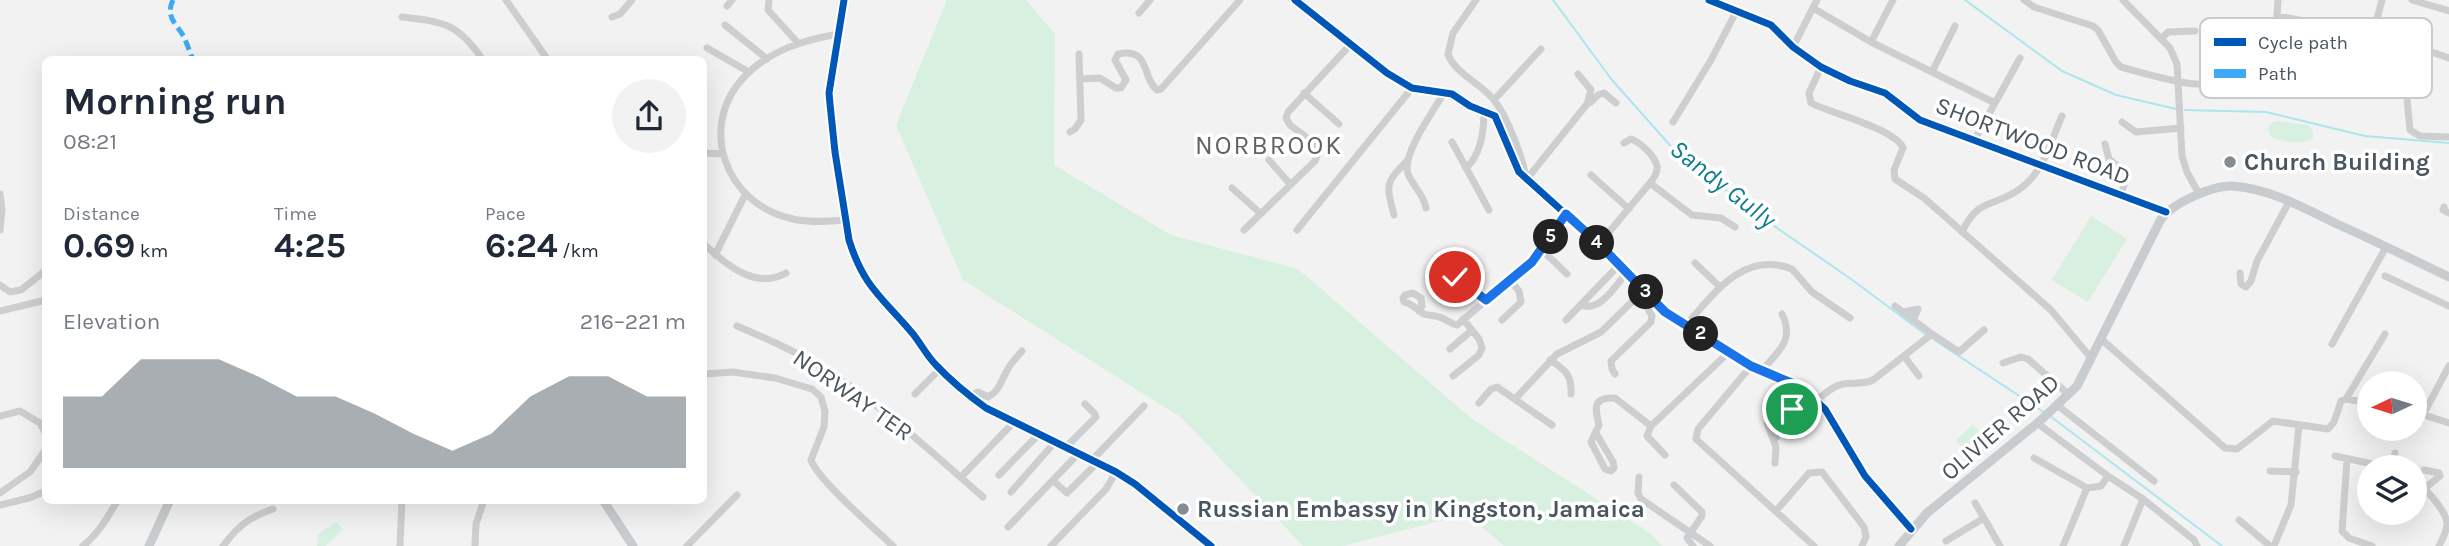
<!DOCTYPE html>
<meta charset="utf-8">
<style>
:root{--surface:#fff;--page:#f2f2f3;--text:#1f2937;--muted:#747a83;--accent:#848d92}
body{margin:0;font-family:Karla,sans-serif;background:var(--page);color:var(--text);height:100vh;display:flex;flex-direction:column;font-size:26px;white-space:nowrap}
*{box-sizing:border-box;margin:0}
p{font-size:23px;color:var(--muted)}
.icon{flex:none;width:38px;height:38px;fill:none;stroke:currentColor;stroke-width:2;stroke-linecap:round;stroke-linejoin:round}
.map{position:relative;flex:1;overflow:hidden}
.details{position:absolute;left:42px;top:56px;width:665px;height:448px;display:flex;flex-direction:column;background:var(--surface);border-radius:10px;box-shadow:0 7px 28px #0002}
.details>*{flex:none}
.needle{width:46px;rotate:266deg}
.controls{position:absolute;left:2357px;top:371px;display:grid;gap:14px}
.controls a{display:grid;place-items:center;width:70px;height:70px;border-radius:50%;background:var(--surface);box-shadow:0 7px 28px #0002;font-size:35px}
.pin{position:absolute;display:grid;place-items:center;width:60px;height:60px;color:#fff;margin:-30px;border:4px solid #fff;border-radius:50%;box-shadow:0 2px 7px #0007}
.km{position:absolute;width:35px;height:35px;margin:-18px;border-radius:50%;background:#222;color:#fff;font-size:19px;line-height:35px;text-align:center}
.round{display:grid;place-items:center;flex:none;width:74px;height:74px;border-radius:37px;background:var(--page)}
.head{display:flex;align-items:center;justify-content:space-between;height:119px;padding:0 21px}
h1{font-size:38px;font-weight:700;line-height:52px}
.metrics{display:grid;grid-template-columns:repeat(3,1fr);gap:10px;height:119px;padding:7px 21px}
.metrics div{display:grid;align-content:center}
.metrics b{font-size:35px;font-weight:700}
.metrics small{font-size:19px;font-weight:400}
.metrics p{font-size:19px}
.chart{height:196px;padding:14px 21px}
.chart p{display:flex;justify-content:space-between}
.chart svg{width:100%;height:126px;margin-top:7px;fill:var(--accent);opacity:.7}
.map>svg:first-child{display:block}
.green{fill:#d7f0df}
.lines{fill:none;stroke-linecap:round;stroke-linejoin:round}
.stream{stroke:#ade5ee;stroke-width:2}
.minor{stroke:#ccced0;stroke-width:7}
.major{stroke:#c8cccf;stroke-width:9}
.quiet{stroke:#3fa9f5;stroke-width:5;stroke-dasharray:10 5;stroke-linecap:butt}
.cycleway-casing{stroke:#fff;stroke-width:11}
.cycleway{stroke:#0057b8;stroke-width:7}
.route-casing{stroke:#fff;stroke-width:14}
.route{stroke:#1a73e8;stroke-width:9}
.poi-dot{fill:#848d92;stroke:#fff;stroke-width:2.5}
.labels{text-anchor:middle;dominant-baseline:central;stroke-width:7;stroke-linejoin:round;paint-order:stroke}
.street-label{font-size:24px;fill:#49565f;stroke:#fff}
.poi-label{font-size:24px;font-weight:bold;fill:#49565f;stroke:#fff;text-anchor:start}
.neighbourhood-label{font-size:26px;letter-spacing:2px;fill:#5e6266;stroke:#fff}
.water-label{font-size:26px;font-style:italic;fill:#0f7d8d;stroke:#fff}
.key{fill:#fff;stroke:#c8cccf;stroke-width:2}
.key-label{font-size:19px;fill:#49565f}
</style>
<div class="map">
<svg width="2449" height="546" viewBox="0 0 2449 546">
<rect width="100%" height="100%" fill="#f2f2f2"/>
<!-- green -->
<path class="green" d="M947 0H1026L1055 34 1054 165 1171 235 1298 269 1472 419 1651 534 1662 546H1504L1467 514 1342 546H1303L1182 418 963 280 896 125Z
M2278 121 2308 125 2313 131V138C2303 146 2280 142 2270 136L2268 128 2273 122Z
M2091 216 2127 239 2088 302 2052 280Z
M1973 424 1982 434 1964 450 1956 440Z
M336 522 343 529 326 546H317L318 534Z"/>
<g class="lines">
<!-- stream -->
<path class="stream" d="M1553 0 1612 80 1676 152 1764 219 1851 279 1925 334
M1965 0 2062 71 2116 95 2176 109
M2185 110 2266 112 2365 136 2449 143
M1933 339 2045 413
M2050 416 2222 546"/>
<!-- minor -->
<path class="minor" d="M506 0 548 60
M769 0 768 10 798 43
M844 0 829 93 830 104 835 152 849 240C864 288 883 298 913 334 921 344 927 356 936 365 951 381 968 395 986 408L1116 472 1135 484 1211 546
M1295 0 1387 73 1412 88 1452 94 1470 106 1495 116 1519 172 1599 244 1644 290 1651 301 1672 318 1740 359 1805 391 1825 409 1865 476 1911 529
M1476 0 1453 33 1448 54C1455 74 1481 83 1494 100 1507 116 1524 160 1526 180
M1709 0 1771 25 1793 47 1821 67 1850 81 1885 93 1920 120 2166 212
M2024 0 2034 7 2093 26 2098 30 2116 62 2121 67C2144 73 2175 83 2197 84
M2123 0 2170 48 2177 64 2182 156 2187 172 2199 194
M2278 0 2277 16 2369 33 2374 30 2382 0
M2412 0 2449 11
M727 6 732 0
M1813 8 1871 42 1995 103
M1139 13 1150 0
M402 17C444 22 458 23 483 60
M612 17 620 14 632 0
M725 25 767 59
M838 34C804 40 771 50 746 75 696 125 725 205 793 219 810 223 829 221 846 220
M2161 39 2168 32 2195 31
M1871 42 1893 0
M1793 47 1817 0
M707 48 749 72
M2449 58C2438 55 2422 46 2411 52L2405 77 2410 130 2420 136 2449 137
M2317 64 2323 25
M1821 67 1809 93 1811 103C1830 113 1896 129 1903 148L1894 170 1895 179 1924 198 2051 310 2091 358
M1932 72 1955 26
M1080 79 1100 78 1116 88H1121L1126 80 1115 60 1118 54C1151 47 1141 77 1157 90L1161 89 1240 0
M1304 93 1339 124
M1494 100 1541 49
M1591 102 1598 95 1604 93 1616 103
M1673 122 1711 60 1737 10
M2122 122 2136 132 2181 128
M1070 132 1075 129 1081 120 1079 54
M1975 139 2020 58
M1452 142 1489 210
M2105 144 2109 159 2127 174 2121 195
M704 153 723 154
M1269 160 1290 184
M1466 168C1481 155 1484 130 1484 111
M1591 175 1629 209
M1526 180 1587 104 1591 90 1578 74
M1650 183 1692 215 1721 218 1735 227
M1232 188 1260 213
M0 194 2 210 0 230
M2444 207 2443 210 2449 213
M1426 208C1424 195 1413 186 1408 174 1401 155 1434 110 1444 93
M1394 215C1386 184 1385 183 1407 161
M1244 230 1315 161 1319 151 1318 146 1290 125 1286 118 1288 112 1350 45
M1297 230 1412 88
M1962 232C1979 196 1995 208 2021 188 2044 171 2051 141 2062 116
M704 244C726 265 756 290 786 273
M1599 244 1650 183C1654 178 1658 172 1657 166 1655 156 1640 142 1631 139L1624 143
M1542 250 1567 274
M715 255 745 195
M1695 263 1720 287
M2240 273 2241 284 2246 287 2251 281 2257 261 2289 202
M2385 276 2449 306
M0 285 10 292 21 290 46 270
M1435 289 1449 277H1455L1486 300
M1581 305C1600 313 1616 285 1627 272
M1895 306 1932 334
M0 311 46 300
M1419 311 1422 306 1421 298 1413 293 1405 295 1403 298 1404 302C1414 304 1416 310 1424 314 1430 316 1436 315 1442 318 1448 320 1451 324 1457 325L1532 262 1566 214
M1903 312 1918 309 1913 320
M1502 320 1521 302 1519 291 1510 280
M1566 320 1619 265
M1686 325C1714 294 1743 250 1792 269L1812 292 1850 318
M737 326C765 338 793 350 819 366 879 402 931 452 983 497
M2101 339 2225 448 2237 449 2273 421 2328 429 2334 422 2341 401 2346 399 2370 403
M2332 344 2386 247
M1450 349 1472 330
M1904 356 1919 376
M1550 360C1566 370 1572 376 1571 394
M2003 363 2021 357 2028 359 2068 394
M1751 366 1698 429 1696 439 1814 546
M1762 370C1778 352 1795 340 1782 314
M704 374 733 372 775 378 812 389 821 397 825 411 824 427 811 460C818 480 875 529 893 546
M1615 374 1612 369 1611 361 1651 322 1652 316 1647 307 1651 301
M1453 376 1479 355 1482 348 1479 339 1463 319
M915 394 940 369
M969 396 978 392 988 397C1000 391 1001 380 1008 369 1011 363 1017 357 1022 351
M1515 399 1557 354 1601 332 1644 290
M2346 399 2385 334
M1817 400C1825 394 1832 386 1843 384 1854 382 1863 385 1873 380L1932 334 1959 352 1984 330
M1479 403 1491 389 1497 387 1552 425
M2057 405 2154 481
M2415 412 2449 423
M2424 413 2449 366
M0 416 20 411 40 423 46 434
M2037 423 2108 476 2143 499 2194 540 2197 546
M1651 426 1647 436 1665 455
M1596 433 1613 462 1614 468 1611 471 1605 469 1591 442 1599 425C1595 408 1592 397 1615 398L1651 426 1729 352
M1774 440 1793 416 1792 409 1784 400
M1066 447 1096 417 1095 414 1085 404
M2335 456 2387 467
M2034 458 2087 488
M2347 459 2342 531 2349 538 2372 546
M1092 460 1144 406
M1775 463 1776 447 1767 423 1796 385
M2392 467 2395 453
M2424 470 2439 473 2440 476 2425 488
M2270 471 2296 472
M999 475 1039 434
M961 477 1015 421
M1639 477 1638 493 1641 499 1710 546
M1057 484 1067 493 1097 463
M2415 484C2425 485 2447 513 2447 524 2447 531 2442 540 2439 546
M1674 485 1702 512V516L1687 538 1693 546
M1011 492 1055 442
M0 493 30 472 46 449
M1975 503 1984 518
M0 505 29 498 46 491
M1776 511 1809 473 1822 472 1864 527 1866 537 1862 546
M2239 520 2270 546
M1008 527 1079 453
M1946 541 1984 518 2000 546
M83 546C99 533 107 518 118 500
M223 546C239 525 248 518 273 509
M400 546 402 500
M475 546 476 524 484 500
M687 546 737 495
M1051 546 1106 489 1116 472
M2063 546 2087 488 2101 486 2108 476
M2124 546 2143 499
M2274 546 2291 505 2299 425"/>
<!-- major -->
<path class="major" d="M603 500 633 546
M149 546 170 500
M1899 546 1927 513 2041 420 2077 386 2161 219C2172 204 2212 185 2232 186 2268 188 2305 208 2337 224 2375 241 2412 259 2449 277"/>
<!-- quiet -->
<path class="quiet" d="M173 0C165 17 176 23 184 37 187 44 190 52 193 60"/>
<defs>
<path id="cycleway" d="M844 0 829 93 830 104 835 152 849 240C864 288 883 298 913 334 921 344 927 356 936 365 951 381 968 395 986 408L1116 472 1135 484 1211 546
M1295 0 1387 73 1412 88 1452 94 1470 106 1495 116 1519 172 1599 244 1644 290 1651 301 1672 318 1740 359 1805 391 1825 409 1865 476 1911 529
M1709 0 1771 25 1793 47 1821 67 1850 81 1885 93 1920 120 2166 212"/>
</defs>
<!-- cycleway casing -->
<use href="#cycleway" class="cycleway-casing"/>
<!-- cycleway -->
<use href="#cycleway" class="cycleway"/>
</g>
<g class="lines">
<defs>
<path id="route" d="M1455 277 1486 300 1532 262 1566 214 1599 244 1665 312 1751 366 1796 385 1784 400 1792 409"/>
</defs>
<!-- route casing -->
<use href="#route" class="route-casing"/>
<!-- route -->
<use href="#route" class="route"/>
</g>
<!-- markers -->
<g class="poi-dot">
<circle cx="2230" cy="162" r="7"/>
<circle cx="1183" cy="509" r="7"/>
</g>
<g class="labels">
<!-- street labels -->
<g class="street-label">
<text transform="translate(2033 141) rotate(21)">SHORTWOOD ROAD</text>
<text transform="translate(853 395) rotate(35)">NORWAY TER</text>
<text transform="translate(2000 427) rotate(-41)">OLIVIER ROAD</text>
</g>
<!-- poi labels -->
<g class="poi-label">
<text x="2244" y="162">Church Building</text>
<text x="1197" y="509">Russian Embassy in Kingston, Jamaica</text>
</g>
<!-- neighbourhood labels -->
<g class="neighbourhood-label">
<text x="1269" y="145">NORBROOK</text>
</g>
<!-- water labels -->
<g class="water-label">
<text transform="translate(1723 184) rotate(38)">Sandy Gully</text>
</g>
</g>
<!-- legend -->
<rect x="2200" y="18" width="232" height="80" rx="10" class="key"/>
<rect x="2214" y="38" width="32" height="8" fill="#0057b8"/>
<rect x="2214" y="69" width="32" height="9" fill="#3fa9f5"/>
<g class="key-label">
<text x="2258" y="49">Cycle path</text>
<text x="2258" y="80">Path</text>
</g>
</svg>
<div class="controls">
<a><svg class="needle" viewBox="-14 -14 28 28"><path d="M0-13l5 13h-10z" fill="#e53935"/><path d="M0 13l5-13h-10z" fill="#747a83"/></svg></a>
<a><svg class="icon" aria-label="layers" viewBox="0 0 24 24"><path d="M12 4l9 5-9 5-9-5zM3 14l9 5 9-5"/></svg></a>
</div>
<div class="pin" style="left:1792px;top:409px;background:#1e9e55"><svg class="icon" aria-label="arrive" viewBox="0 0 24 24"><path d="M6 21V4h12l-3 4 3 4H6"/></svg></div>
<div class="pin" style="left:1455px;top:277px;background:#d93025"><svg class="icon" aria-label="check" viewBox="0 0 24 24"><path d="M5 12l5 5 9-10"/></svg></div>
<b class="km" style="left:1701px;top:334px">2</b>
<b class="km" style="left:1646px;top:292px">3</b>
<b class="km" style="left:1597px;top:243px">4</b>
<b class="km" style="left:1551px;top:237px">5</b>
<section class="details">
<div class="head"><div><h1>Morning run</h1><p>08:21</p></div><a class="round"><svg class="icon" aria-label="share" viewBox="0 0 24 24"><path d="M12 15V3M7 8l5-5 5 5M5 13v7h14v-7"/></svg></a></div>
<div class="metrics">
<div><p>Distance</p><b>0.69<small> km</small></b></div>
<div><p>Time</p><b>4:25</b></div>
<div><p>Pace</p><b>6:24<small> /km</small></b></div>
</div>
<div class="chart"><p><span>Elevation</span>216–221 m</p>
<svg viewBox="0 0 160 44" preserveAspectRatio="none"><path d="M0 44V19L10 19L20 6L30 6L40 6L50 12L60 19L70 19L80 25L90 32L100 38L110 32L120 19L130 12L140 12L150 19L160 19V44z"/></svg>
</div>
</section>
</div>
